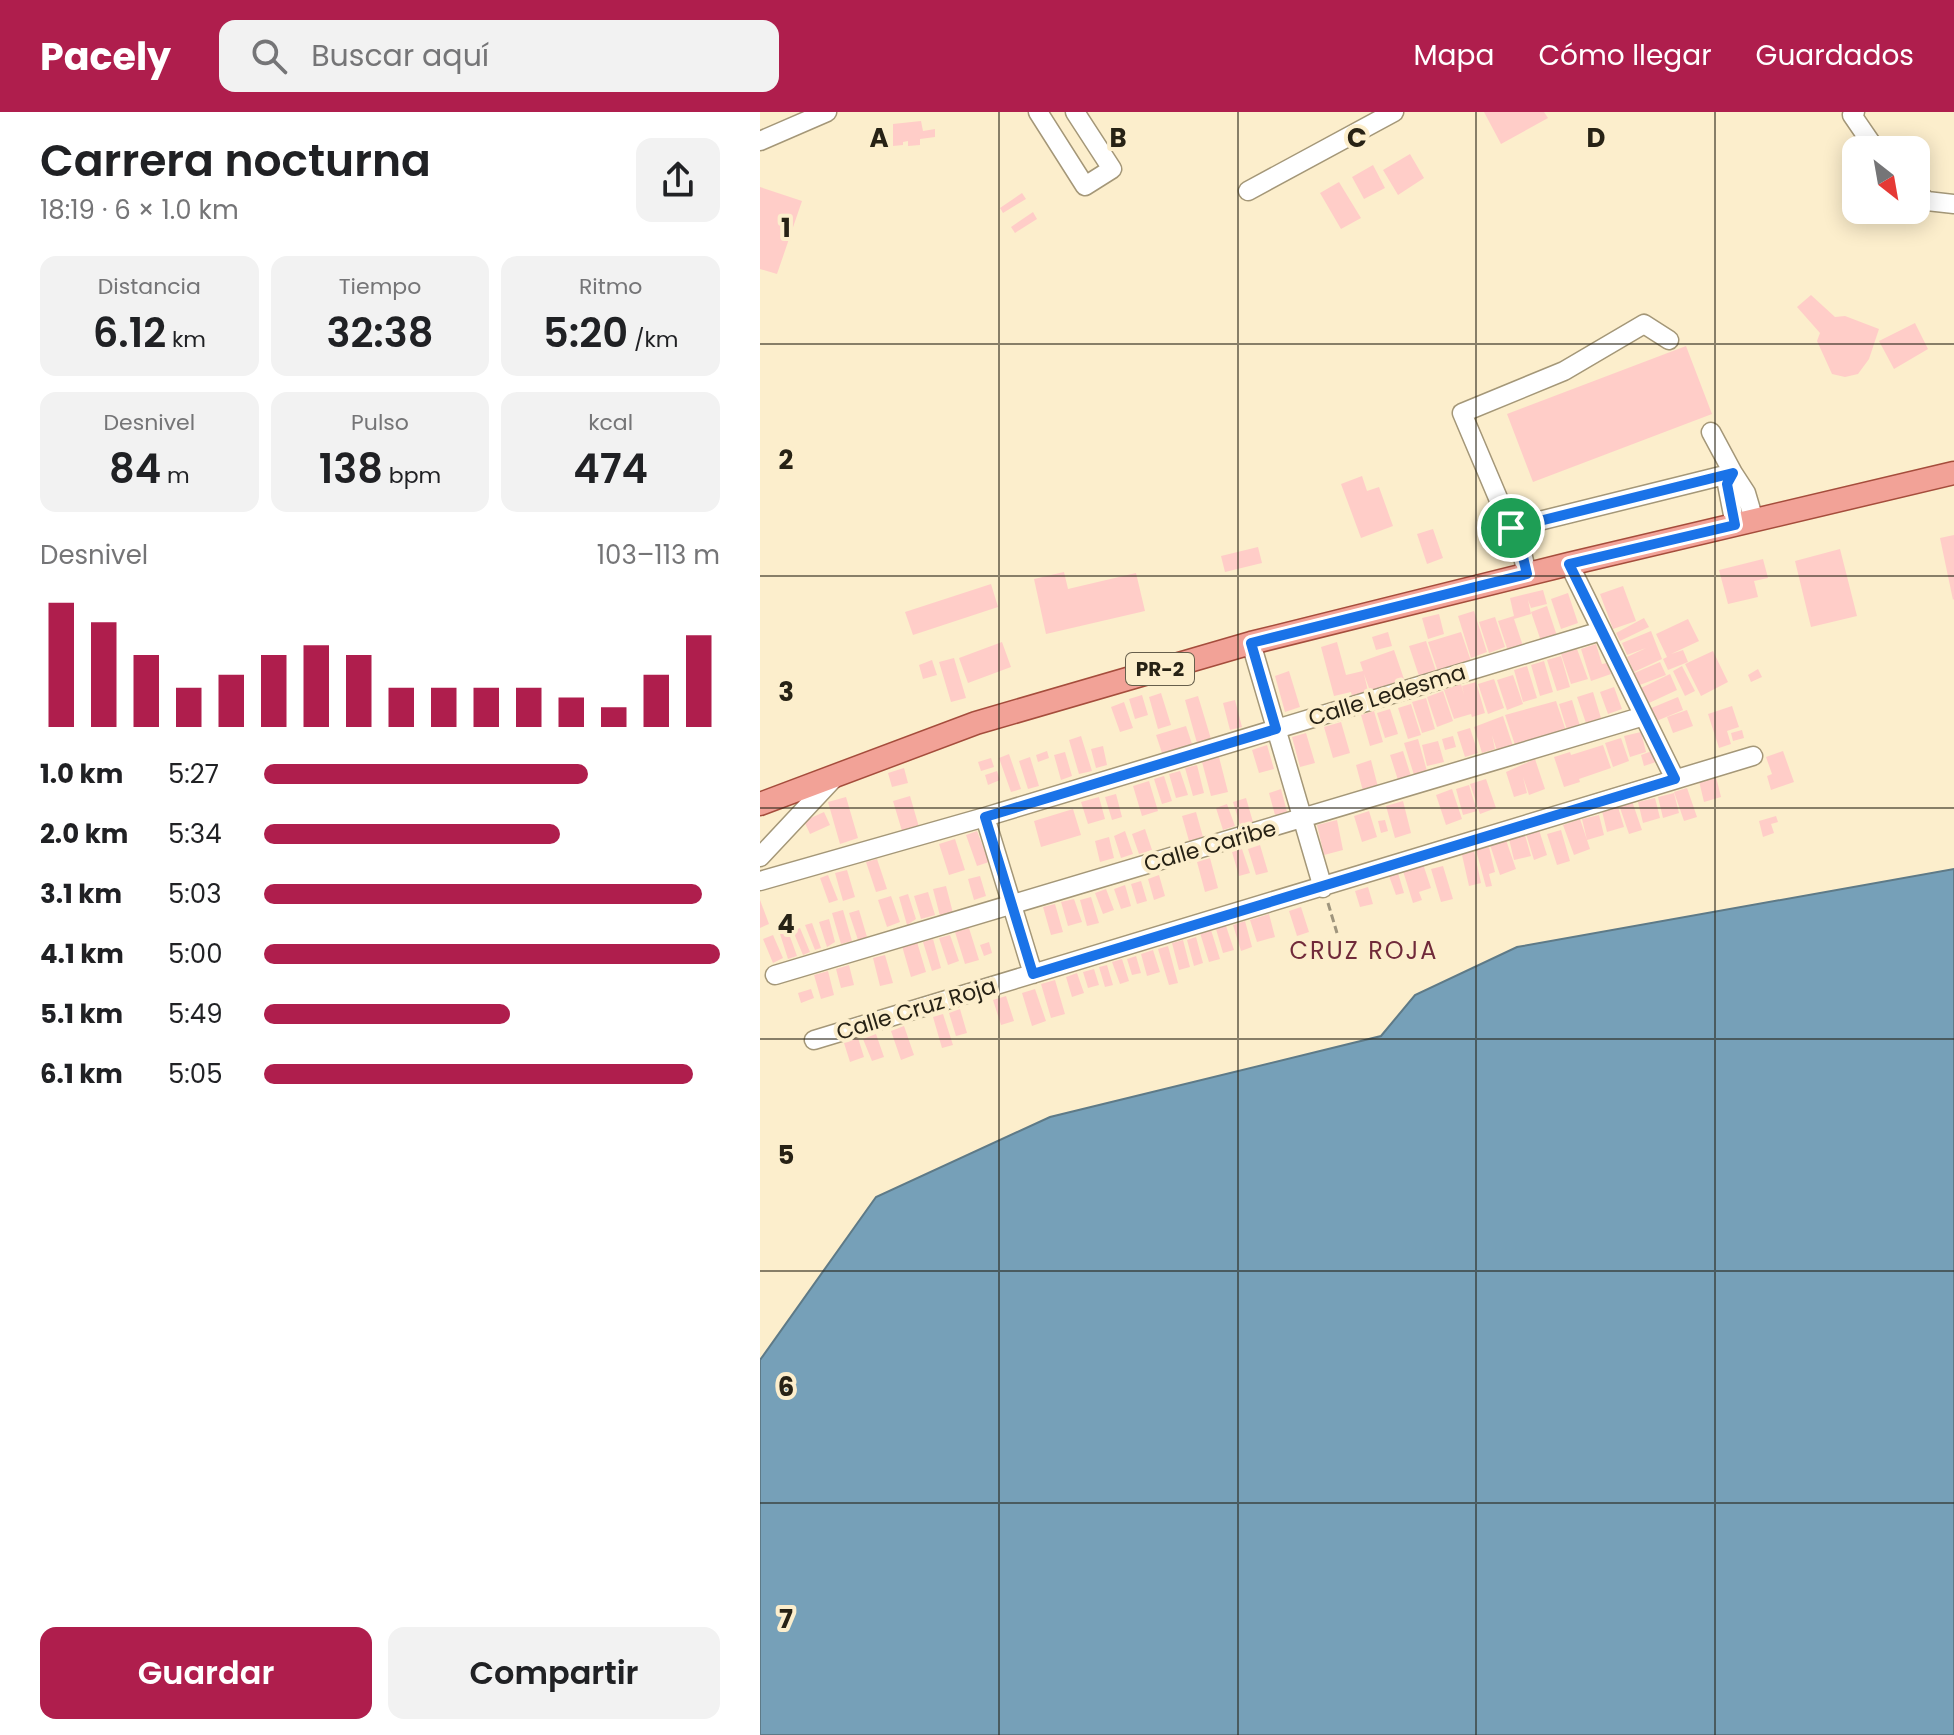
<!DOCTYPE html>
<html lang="es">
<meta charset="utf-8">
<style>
:root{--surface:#fff;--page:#f2f2f2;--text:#202124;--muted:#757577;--accent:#af1e4d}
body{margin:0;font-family:Poppins,sans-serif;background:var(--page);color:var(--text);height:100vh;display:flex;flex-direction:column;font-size:30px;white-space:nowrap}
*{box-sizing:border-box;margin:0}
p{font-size:26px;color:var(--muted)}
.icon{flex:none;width:44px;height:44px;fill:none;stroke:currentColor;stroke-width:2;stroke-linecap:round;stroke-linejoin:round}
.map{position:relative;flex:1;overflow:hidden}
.details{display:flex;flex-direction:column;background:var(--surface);width:760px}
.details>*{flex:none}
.needle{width:52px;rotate:149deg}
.tools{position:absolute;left:1082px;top:24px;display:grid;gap:16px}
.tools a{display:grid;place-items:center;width:88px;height:88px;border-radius:16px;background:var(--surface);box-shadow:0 4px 20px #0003;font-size:40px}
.pin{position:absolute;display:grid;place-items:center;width:68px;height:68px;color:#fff;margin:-34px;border:4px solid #fff;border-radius:50%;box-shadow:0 2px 8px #0007}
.round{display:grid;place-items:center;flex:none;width:84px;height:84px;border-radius:16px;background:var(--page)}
.summary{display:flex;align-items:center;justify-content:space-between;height:136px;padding:0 40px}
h1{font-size:44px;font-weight:600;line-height:60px}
.figures{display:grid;grid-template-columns:repeat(3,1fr);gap:12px;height:136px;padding:8px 40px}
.figures div{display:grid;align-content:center;border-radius:16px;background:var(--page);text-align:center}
.figures b{font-size:40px;font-weight:600}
.figures small{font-size:22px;font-weight:400}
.figures p{font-size:22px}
.chart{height:224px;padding:16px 40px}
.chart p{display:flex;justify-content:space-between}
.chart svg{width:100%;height:144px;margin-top:8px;stroke:var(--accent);stroke-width:6}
.cta{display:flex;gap:16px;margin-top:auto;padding:16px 40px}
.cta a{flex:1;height:92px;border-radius:16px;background:var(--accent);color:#fff;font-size:32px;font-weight:600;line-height:92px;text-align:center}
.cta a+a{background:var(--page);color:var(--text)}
ul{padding:0 40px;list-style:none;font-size:26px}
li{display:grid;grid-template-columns:128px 96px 1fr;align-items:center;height:60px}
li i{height:20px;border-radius:10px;background:var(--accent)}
header{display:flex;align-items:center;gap:48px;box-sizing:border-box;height:112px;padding:0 40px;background:var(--accent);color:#fff}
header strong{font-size:38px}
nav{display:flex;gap:44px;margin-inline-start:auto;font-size:28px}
.search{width:560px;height:72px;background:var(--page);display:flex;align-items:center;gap:20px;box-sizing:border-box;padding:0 28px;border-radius:16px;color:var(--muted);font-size:30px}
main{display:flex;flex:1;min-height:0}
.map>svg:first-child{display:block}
.water{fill:#76a0b8;stroke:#5e7a87;stroke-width:2}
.building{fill:#ffcdc8}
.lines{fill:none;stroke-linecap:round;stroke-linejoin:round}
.minor-casing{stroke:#a49778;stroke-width:21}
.major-casing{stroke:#a54d3c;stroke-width:25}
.path{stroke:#9f957d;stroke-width:3;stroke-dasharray:8 4;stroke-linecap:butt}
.minor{stroke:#fff;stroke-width:18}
.major{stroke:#f2a297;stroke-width:22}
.route-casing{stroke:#fff;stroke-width:16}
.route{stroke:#1a73e8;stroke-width:10}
.grid{fill:none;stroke:#272215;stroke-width:2;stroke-opacity:0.55}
.labels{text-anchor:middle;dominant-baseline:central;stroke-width:8;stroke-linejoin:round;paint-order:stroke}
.shield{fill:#fceecc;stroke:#675f4c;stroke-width:2}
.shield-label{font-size:20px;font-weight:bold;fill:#272215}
.street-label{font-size:22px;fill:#272215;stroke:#fceecc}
.neighbourhood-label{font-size:24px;letter-spacing:2px;fill:#702a3a;stroke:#fceecc}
.grid-label{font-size:26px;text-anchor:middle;font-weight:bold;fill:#272215;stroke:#fceecc;stroke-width:8;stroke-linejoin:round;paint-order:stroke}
</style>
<header>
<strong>Pacely</strong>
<div class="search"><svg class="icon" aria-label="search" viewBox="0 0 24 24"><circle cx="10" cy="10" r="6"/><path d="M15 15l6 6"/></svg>Buscar aquí</div>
<nav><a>Mapa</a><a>Cómo llegar</a><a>Guardados</a></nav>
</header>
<main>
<section class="details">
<div class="summary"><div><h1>Carrera nocturna</h1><p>18:19 · 6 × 1.0 km</p></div><a class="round"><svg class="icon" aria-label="share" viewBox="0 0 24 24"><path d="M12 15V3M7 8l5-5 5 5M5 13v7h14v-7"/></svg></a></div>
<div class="figures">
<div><p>Distancia</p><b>6.12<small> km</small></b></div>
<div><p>Tiempo</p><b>32:38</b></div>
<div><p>Ritmo</p><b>5:20<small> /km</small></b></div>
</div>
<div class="figures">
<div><p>Desnivel</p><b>84<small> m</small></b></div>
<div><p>Pulso</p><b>138<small> bpm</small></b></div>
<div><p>kcal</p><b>474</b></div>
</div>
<div class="chart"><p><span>Desnivel</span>103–113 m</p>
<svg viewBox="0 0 160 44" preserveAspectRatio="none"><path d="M5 44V6M15 44V12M25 44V22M35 44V32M45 44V28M55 44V22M65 44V19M75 44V22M85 44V32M95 44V32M105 44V32M115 44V32M125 44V35M135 44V38M145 44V28M155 44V16"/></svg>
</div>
<ul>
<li><b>1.0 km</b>5:27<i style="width:71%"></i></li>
<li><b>2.0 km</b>5:34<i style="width:65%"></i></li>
<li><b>3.1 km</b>5:03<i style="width:96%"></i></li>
<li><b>4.1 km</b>5:00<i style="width:100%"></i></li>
<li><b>5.1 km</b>5:49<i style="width:54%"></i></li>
<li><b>6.1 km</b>5:05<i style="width:94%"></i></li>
</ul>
<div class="cta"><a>Guardar</a><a>Compartir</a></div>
</section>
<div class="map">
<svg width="1194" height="1623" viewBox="0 0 1194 1623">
<rect width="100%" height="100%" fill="#fceecc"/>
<!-- water -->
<path class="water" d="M1194 757V1623H0V1248L116 1085 290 1005 621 924 655 883 757 835Z"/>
<!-- building -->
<path class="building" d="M724 0H784L788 6 741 32Z
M161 9 163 19 175 17V25L160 27V33L148 34V29L143 30V33L133 34V12Z
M650 42 664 66 638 83 623 58Z
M613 53 625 76 604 87 592 65Z
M579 70 601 106 581 117 560 81Z
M0 75 42 89 17 162 0 157Z
M262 81 266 87 243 101 240 96Z
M273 100 277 107 255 121 251 115Z
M1051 183 1075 205 1085 204 1119 217 1109 247 1098 262 1085 265 1072 262 1057 229 1060 221 1037 195Z
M1155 211 1168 237 1134 257 1119 229Z
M926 234 952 302 773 370 747 302Z
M602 364 607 379 619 375 633 414 601 426 581 372Z
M673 417 683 446 667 452 657 422Z
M1194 423V487L1193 488 1180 426Z
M498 435 502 451 465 460 461 444Z
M1080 437 1097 504 1051 515 1035 449Z
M1003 447 1008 466 994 469 998 485 968 492 959 458Z
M304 460 308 477 376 461 385 499 286 522 274 467Z
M231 472 238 495 153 523 145 500Z
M863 474 876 509 853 517 840 482Z
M783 478 787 492 771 496 768 488 771 502 754 507 763 534 748 539 738 509 754 504 750 486Z
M808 481 818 511 801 517 791 487Z
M787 494 797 524 781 529 771 500Z
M714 499 727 540 711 546 698 504Z
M679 502 684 522 668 527 662 506Z
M735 505 745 535 729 541 719 510Z
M884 506 889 515 860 529 856 521Z
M928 507 939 529 911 542 923 538 928 550 908 558 903 547 907 545 896 522Z
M891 519 902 547 874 560 867 545 886 536 867 543 862 531Z
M628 520 632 534 616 538 612 525Z
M701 520 711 549 678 560 668 530Z
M666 529 676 559 659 564 649 534Z
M242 530 251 555 208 571 199 546Z
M577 530 586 563 603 559 600 550 634 538 644 567 610 579 604 562 608 579 592 584 591 580 574 584 561 535Z
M836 532 842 552 847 551 851 562 831 569 821 537Z
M817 537 828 567 811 572 801 542Z
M953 539 968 570 941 584 925 552Z
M801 544 810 575 797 579 787 548Z
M194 546 206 586 191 590 179 550Z
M172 548 177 563 163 567 159 553Z
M784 549 793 580 780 584 771 553Z
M900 550 906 563 877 574 872 562Z
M767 554 777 586 763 590 754 558Z
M922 554 935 579 925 584 913 559Z
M998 557 1002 565 991 570 988 563Z
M529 559 540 595 525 600 515 564Z
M910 562 917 578 889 591 881 576Z
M753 563 763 592 747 598 737 568Z
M734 567 744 596 728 602 718 572Z
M716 570 725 601 712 605 711 602 694 607 684 578 701 572 704 583 702 574Z
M854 575 862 597 848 602 840 580Z
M683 579 693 609 677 615 667 585Z
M833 580 841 606 826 611 817 585Z
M401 581 411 613 398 617 389 585Z
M382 583 388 603 375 607 369 587Z
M438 584 451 627 437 631 425 588Z
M918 585 923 598 894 610 889 597Z
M666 586 675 617 662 621 652 590Z
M475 588 482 615 470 618 463 591Z
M812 588 820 614 807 618 799 592Z
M796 589 806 619 755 633 745 603Z
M364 590 373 616 360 620 351 595Z
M651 592 661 623 648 627 638 596Z
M972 594 979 615 967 619 971 632 959 636 948 602Z
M630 597 638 622 625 626 617 601Z
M927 598 933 614 913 621 907 605Z
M614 599 623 630 610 634 601 603Z
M743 604 753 634 737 639 732 623 735 637 722 641 714 615Z
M581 610 590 641 573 646 564 615Z
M426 614 432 632 402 641 396 623Z
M710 616 718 641 705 645 697 620Z
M982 618 984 626 973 629 971 621Z
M881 620 886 640 870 645 864 624Z
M546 621 555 651 540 655 532 625Z
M321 624 332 659 319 662 309 628Z
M693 624 696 635 685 638 682 627Z
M861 626 869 649 853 655 845 631Z
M658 627 667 659 654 663 644 631Z
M678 629 684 650 667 654 662 633Z
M507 633 514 657 499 661 492 638Z
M843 633 851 656 819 667 820 670 804 675 794 645 810 640 811 643Z
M343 634 347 653 336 656 331 637Z
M287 639 289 646 278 650 276 643Z
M643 639 651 664 638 668 630 643Z
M892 639 896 650 884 654 881 643Z
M1023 639 1034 670 1011 678 1007 664 1012 662 1006 645Z
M305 640 312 664 301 668 294 643Z
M249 642 261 677 251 680 239 646Z
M270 645 279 674 268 677 259 649Z
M459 645 468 680 451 684 442 650Z
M231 646 234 655 221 659 218 650Z
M775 647 785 677 769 683 763 665 767 681 754 685 746 660Z
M611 648 618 675 603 679 596 653Z
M437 653 444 681 433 684 425 656Z
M144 656 148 671 132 675 128 661Z
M237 659 240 668 228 673 225 663Z
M420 659 428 683 416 686 409 662Z
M404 664 412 689 402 692 394 667Z
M956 665 961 685 944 690 939 669Z
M726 667 736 696 720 702 710 672Z
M389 669 398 699 382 704 373 674Z
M709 673 717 699 703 703 696 677Z
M927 676 937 705 924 709 914 680Z
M521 677 527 700 515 703 509 681Z
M692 677 702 707 686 713 676 683Z
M914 681 919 701 903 706 898 685Z
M356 682 362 705 352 708 345 685Z
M150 684 159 715 142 719 133 689Z
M86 685 98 726 80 732 68 690Z
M339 685 345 707 328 712 321 690Z
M486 686 493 710 480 713 473 690Z
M895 686 900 706 883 711 878 690Z
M643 689 651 721 635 726 626 694Z
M872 689 882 718 869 722 859 693Z
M467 692 475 714 463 718 456 696Z
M858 695 864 715 847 720 842 699Z
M313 697 321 723 281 735 274 709Z
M609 699 617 725 602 730 594 704Z
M64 700 70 713 50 722 44 709Z
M436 700 443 725 429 729 422 704Z
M839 703 844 723 827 728 822 707Z
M1016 704 1018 710 1011 712 1014 721 1003 725 999 709Z
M820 707 830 737 814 743 803 713Z
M577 708 583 738 564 743 557 713Z
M625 708 628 719 621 721 618 709Z
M385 717 392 738 379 742 372 722Z
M779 718 787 743 774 748 766 722Z
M801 718 810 749 797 753 787 722Z
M217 719 229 750 217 754 206 723Z
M365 719 373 742 361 746 354 724Z
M765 723 771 744 754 748 749 727Z
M349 725 354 746 340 750 335 729Z
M195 727 205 758 189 763 179 732Z
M746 728 756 757 740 763 730 733Z
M500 733 508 760 496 763 488 737Z
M729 735 735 760 729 762 732 774 726 775 716 738Z
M482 737 490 761 479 764 472 740Z
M714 739 721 771 709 774 702 743Z
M450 746 458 776 445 780 437 750Z
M117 747 127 777 116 780 106 750Z
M663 752 671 776 659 780 662 788 653 791 643 759Z
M683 754 693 787 681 790 671 757Z
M87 758 95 785 83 789 75 761Z
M638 761 644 781 636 783 629 764Z
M68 763 78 788 69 791 60 766Z
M399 763 405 784 394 788 388 767Z
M220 764 226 784 214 788 208 767Z
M381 769 387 789 377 792 371 772Z
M365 773 371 794 361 797 354 777Z
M186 774 193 801 180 804 173 777Z
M608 775 613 792 600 795 595 779Z
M346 777 354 798 343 802 335 781Z
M168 780 175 803 161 807 154 784Z
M148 782 156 807 147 813 139 785Z
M131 784 140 810 127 815 118 788Z
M331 785 339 811 327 814 320 788Z
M314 787 322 810 308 814 301 790Z
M0 788 9 812 0 816Z
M295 792 303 820 291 823 283 795Z
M541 795 549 820 537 824 529 799Z
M83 798 92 829 81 832 72 801Z
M99 798 107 825 98 828 89 801Z
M509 802 515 825 497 830 490 808Z
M69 807 75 830 67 835 59 810Z
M485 809 492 835 481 839 473 813Z
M52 811 61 836 55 838 45 813Z
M466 814 474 838 463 841 456 817Z
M40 816 50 840 43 843 33 819Z
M209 816 219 848 205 852 195 820Z
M451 818 460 847 449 850 440 821Z
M28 819 37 844 28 847 20 822Z
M13 823 23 846 13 851 3 827Z
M190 823 199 849 188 853 179 826Z
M436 825 443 851 434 854 427 828Z
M173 827 181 856 172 859 163 830Z
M423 828 430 855 419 858 412 831Z
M157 830 166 860 151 865 142 834Z
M229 830 232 841 224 844 220 833Z
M408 834 418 871 409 873 398 837Z
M393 838 400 860 387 864 381 842Z
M125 843 133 871 120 874 113 846Z
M376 844 381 861 372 863 367 847Z
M362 847 369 869 360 872 352 850Z
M89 853 94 873 81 876 76 857Z
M347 853 353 873 345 875 339 855Z
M334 857 339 873 328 876 323 860Z
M68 859 74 883 61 887 54 863Z
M317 861 324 881 312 885 306 865Z
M295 868 305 902 291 906 281 872Z
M51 877 54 886 41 891 38 881Z
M275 877 286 909 272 914 262 881Z
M246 884 254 909 241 913 233 888Z
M200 897 207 921 196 924 189 901Z
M183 902 193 933 182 936 173 905Z
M144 914 154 943 141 948 131 919Z
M116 922 124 945 112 949 103 927Z
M98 926 104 945 90 950 84 931Z"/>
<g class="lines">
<defs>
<path id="minor" d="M278 0 325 74 352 57 315 0
M1095 0 1092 3 1116 38
M0 29 67 0
M488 79 634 0
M1156 80 1167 89 1194 92
M975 413 967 372 973 361 986 381 994 408
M751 416 973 361 951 320
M809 452 915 667
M767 462 763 445 702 301 804 259 884 212 909 228
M491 531 563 776
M225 705 273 862
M0 745 74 666
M0 769 225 705 841 519
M15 863 884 604
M54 928 993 644"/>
<path id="major" d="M0 692 216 611 491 531 809 452 1194 361"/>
</defs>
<!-- minor casing -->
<use href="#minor" class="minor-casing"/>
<!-- major casing -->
<use href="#major" class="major-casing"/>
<!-- path -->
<path class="path" d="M568 791 577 821"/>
<!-- minor -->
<use href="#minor" class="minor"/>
<!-- major -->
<use href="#major" class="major"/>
</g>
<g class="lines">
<defs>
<path id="route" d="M973 361 967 372 975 413 809 452 915 667 273 862 225 705 516 617 491 531 767 462 763 445 751 416Z"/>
</defs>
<!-- route casing -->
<use href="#route" class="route-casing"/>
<!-- route -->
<use href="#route" class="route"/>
</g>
<!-- grid -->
<path class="grid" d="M239 0V1623M478 0V1623M716 0V1623M955 0V1623M0 232H1194M0 464H1194M0 696H1194M0 927H1194M0 1159H1194M0 1391H1194"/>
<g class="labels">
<!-- shield labels -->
<rect class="shield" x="366" y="541" width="68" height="32" rx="6"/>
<g class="shield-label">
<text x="400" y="557">PR-2</text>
</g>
<!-- street labels -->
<g class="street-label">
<text transform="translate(627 583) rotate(-17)">Calle Ledesma</text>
<text transform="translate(450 734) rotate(-16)">Calle Caribe</text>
<text transform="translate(156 897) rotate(-17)">Calle Cruz Roja</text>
</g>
<!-- neighbourhood labels -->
<g class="neighbourhood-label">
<text x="604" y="838">CRUZ ROJA</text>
</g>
</g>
<g class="grid-label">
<text x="119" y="35">A</text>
<text x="358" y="35">B</text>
<text x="597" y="35">C</text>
<text x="836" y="35">D</text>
<text x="26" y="125">1</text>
<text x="26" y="357">2</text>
<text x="26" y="589">3</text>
<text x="26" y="821">4</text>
<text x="26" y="1052">5</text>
<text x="26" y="1284">6</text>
<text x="26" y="1516">7</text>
</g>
</svg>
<div class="tools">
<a><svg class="needle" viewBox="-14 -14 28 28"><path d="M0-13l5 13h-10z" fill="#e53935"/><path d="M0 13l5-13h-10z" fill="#757577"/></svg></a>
</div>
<div class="pin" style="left:751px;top:416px;background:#1e9e55"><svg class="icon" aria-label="arrive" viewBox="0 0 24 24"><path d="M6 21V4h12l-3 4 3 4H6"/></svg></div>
</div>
</main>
